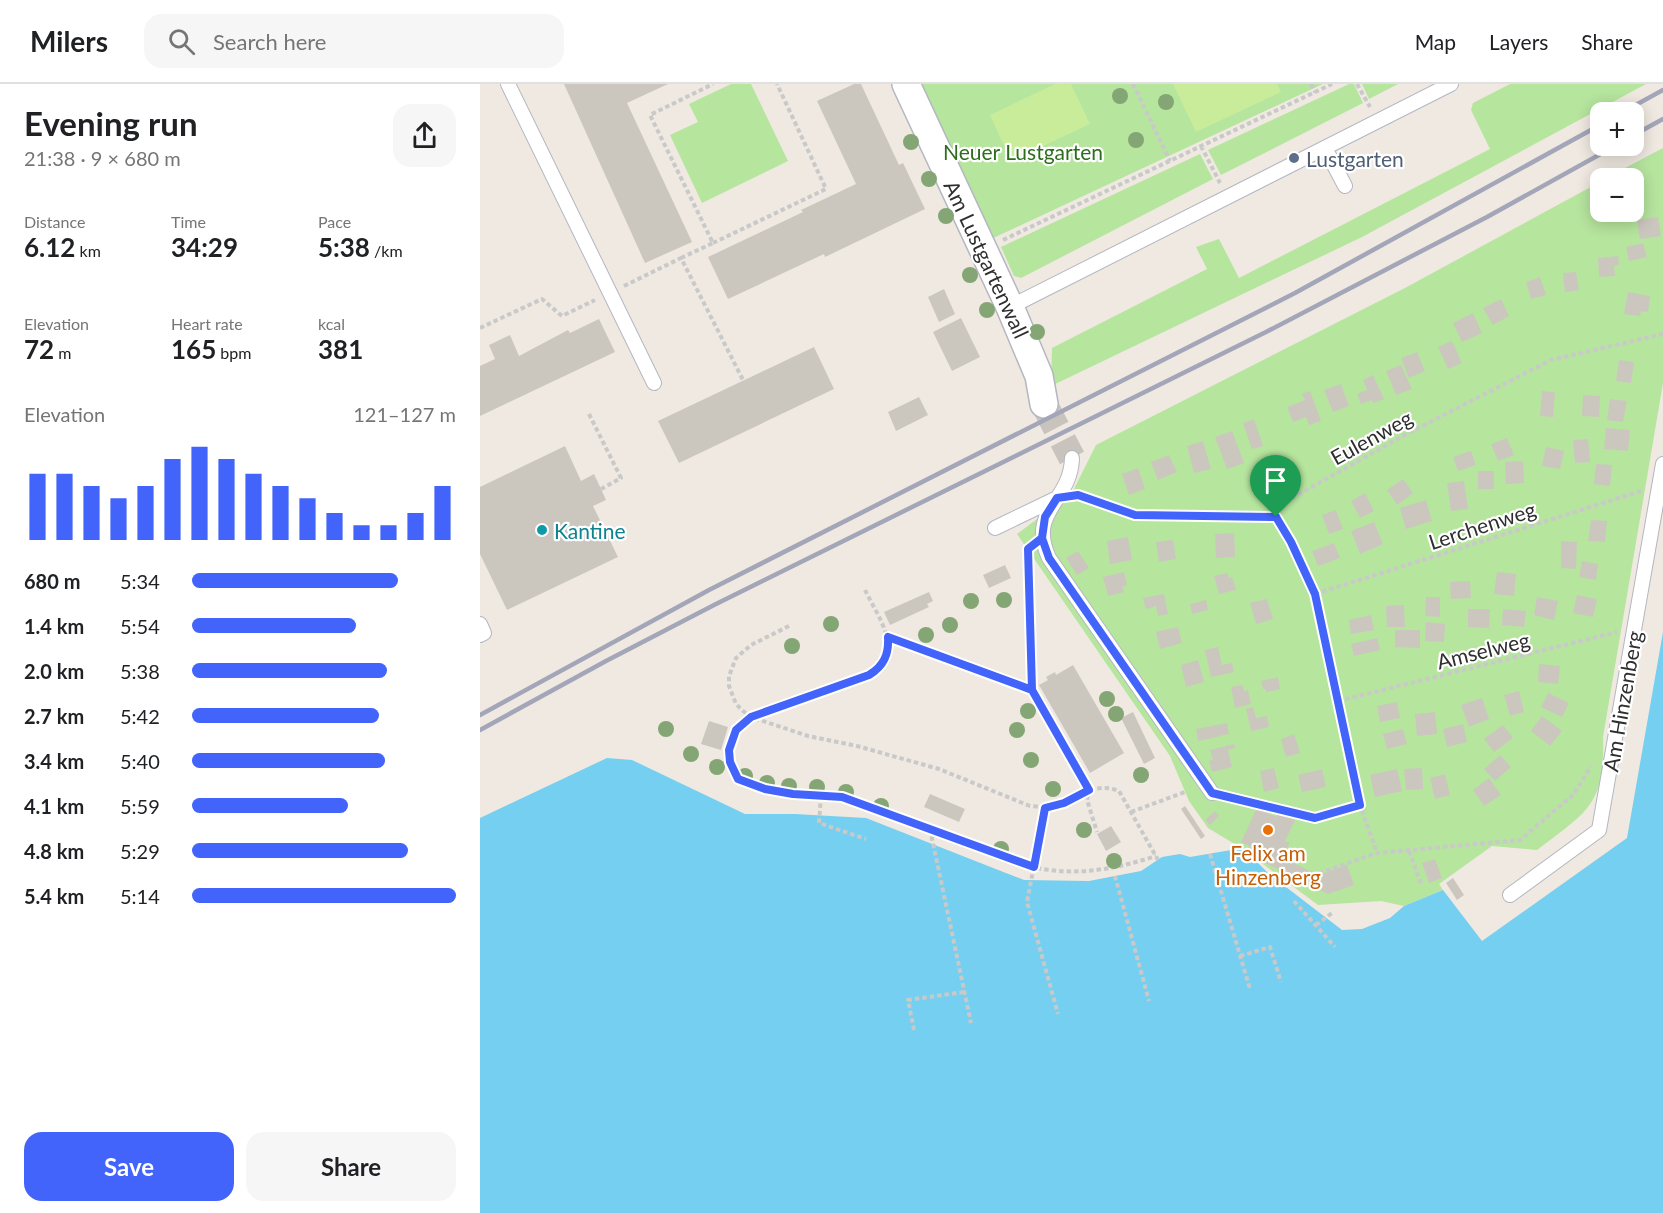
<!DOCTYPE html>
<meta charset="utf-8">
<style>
:root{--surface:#fff;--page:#f6f6f6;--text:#202124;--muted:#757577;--line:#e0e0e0;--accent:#4264fb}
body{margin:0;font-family:Lato,sans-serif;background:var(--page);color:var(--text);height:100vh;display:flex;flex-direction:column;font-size:22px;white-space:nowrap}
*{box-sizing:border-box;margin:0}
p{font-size:20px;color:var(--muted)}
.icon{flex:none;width:33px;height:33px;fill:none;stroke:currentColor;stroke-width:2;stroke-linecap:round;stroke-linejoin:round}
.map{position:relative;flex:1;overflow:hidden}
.drawer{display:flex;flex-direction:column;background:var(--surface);width:480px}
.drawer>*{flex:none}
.tools{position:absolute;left:1110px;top:18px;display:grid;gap:12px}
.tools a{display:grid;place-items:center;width:54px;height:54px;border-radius:12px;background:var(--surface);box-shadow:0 3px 15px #0003;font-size:30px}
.pin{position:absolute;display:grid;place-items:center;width:51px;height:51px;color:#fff;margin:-62px -26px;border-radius:50% 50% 50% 0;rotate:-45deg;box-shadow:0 0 6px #0007}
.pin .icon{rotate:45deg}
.round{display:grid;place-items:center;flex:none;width:63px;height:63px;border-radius:18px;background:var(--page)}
.headline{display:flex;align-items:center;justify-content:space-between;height:102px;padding:0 24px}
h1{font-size:33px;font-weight:700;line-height:45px}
.figures{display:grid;grid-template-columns:repeat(3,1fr);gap:9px;height:102px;padding:6px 24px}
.figures div{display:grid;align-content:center}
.figures b{font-size:26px;font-weight:700}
.figures small{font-size:16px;font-weight:400}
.figures p{font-size:16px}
.chart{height:168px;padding:12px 24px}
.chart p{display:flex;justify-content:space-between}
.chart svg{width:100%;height:108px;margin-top:6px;stroke:var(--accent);stroke-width:6}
.button{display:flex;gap:12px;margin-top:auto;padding:12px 24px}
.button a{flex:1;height:69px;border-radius:18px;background:var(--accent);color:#fff;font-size:24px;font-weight:700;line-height:69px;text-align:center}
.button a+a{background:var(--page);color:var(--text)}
ul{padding:0 24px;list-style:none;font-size:20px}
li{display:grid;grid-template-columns:96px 72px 1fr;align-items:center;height:45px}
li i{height:15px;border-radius:8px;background:var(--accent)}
header{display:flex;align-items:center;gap:36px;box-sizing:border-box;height:84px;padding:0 30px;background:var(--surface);border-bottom:2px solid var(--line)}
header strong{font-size:28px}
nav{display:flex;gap:33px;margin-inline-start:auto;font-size:21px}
.search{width:420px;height:54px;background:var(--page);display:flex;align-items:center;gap:15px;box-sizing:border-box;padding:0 21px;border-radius:18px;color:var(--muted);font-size:22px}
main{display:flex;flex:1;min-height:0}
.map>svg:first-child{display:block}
.green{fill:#b6e59e}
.pitch{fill:#c9ec9a}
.water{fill:#75cff0}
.building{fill:#cbc7bf}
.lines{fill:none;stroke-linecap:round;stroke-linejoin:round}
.minor-tunnel{stroke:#c8c4bd;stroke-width:27;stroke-dasharray:27 14;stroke-linecap:butt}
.service-casing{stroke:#b4b7c1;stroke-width:16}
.minor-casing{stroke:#b4b7c1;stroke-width:30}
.path{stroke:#c9c9c9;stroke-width:4;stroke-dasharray:4.5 3;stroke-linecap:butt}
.service{stroke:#fff;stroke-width:14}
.minor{stroke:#fff;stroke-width:27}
.rail{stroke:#a3a6b8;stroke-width:4.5}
.tree{fill:#84a574}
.route-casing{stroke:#fff;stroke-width:12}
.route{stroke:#4264fb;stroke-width:8}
.service-dot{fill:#5c6f8a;stroke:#fff;stroke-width:2}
.culture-dot{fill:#0f9aa8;stroke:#fff;stroke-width:2}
.food-dot{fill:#e8710a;stroke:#fff;stroke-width:2}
.labels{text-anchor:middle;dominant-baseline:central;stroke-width:4.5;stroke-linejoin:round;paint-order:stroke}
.park-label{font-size:21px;fill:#2c6e1b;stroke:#fff}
.service-label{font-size:21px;fill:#4e5e75;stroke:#fff;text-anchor:start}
.street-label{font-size:21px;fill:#2e2e2e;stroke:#fff}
.culture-label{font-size:21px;fill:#0d838f;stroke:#fff;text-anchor:start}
.food-label{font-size:21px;fill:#c56008;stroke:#fff}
</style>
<header>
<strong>Milers</strong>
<div class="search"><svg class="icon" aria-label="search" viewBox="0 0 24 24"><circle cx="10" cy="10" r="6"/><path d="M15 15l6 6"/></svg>Search here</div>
<nav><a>Map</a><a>Layers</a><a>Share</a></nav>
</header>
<main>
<section class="drawer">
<div class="headline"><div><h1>Evening run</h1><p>21:38 · 9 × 680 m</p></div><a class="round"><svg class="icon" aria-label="share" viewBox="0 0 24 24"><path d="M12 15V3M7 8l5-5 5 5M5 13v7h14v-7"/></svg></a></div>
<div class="figures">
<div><p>Distance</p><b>6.12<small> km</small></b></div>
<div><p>Time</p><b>34:29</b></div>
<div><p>Pace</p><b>5:38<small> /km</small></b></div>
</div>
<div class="figures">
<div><p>Elevation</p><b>72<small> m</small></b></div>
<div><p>Heart rate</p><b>165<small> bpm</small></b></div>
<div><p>kcal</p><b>381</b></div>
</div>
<div class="chart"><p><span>Elevation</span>121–127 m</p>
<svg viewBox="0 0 160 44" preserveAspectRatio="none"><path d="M5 44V17M15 44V17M25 44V22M35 44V27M45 44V22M55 44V11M65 44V6M75 44V11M85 44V17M95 44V22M105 44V27M115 44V33M125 44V38M135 44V38M145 44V33M155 44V22"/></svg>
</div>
<ul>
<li><b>680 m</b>5:34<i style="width:78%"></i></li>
<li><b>1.4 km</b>5:54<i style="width:62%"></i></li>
<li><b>2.0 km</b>5:38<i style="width:74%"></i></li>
<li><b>2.7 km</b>5:42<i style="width:71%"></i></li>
<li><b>3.4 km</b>5:40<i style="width:73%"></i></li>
<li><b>4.1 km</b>5:59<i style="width:59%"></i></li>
<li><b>4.8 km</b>5:29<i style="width:82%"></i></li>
<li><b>5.4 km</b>5:14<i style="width:100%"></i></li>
</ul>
<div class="button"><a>Save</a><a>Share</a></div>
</section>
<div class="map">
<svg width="1183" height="1129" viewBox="0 0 1183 1129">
<rect width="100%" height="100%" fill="#efe9e1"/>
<!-- green -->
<path class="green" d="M251 0H271L308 77 222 119 190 51 218 38 209 20Z
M437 0H843L509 156Z
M869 0H874L883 19 741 91 728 66Z
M882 0H918L889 15Z
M1030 0H1166L882 153 571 302 572 264 727 185 716 163 739 155 759 194 1010 65 991 26 993 19Z
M1183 64V299L1123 653C1125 721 1108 727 1057 766L1012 762 959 800 963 806 924 822 901 817 838 821 763 765 728 744 709 717 690 672 537 450 592 409 616 361 925 204 1120 98V128H1154V94H1126Z
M720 70 733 95 541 194 534 192 521 163Z"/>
<!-- pitch -->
<path class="pitch" d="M575 0H591L610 40 531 77 510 31Z
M693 0H797L801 8 716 48Z"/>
<!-- water -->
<path class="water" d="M1183 548V1129H0V734L127 674 152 676 265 730H315L386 734 544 796 609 797 661 787 682 773 700 770 710 773 763 764 789 790 862 846 882 845 910 834 924 822 963 806 1002 857 1147 754Z"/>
<!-- building -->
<path class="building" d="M84 0H188L147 19 212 158 165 179Z
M374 0H381L419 81 423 79 445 125 345 173 344 170 248 215 228 173 323 128 321 126 376 100 337 17Z
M1178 133 1181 152 1160 155 1157 136Z
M1163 159 1167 173 1149 177 1146 163Z
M1138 172 1139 181 1134 182 1135 192 1119 193 1118 174Z
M1096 188 1099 206 1085 208 1083 189Z
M1060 193 1066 211 1051 215 1046 198Z
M464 205 475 230 459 238 448 213Z
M1148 208 1170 212 1168 228 1161 227 1160 232 1144 230Z
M1021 215 1029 232 1013 241 1003 224Z
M993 229 1002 249 982 258 973 239Z
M481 234 500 273 472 287 453 248Z
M119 235 135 268 0 332V282L15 275 9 261 30 251 39 272 88 246 90 249Z
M972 257 982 279 968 285 958 263Z
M334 263 354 305 199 379 178 337Z
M937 268 945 287 929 294 921 274Z
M1139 276 1154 278 1151 299 1136 297Z
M921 281 932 305 916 311 906 287Z
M893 291 904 315 893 319 892 316 881 320 877 310 887 306 883 296Z
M861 300 869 322 853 328 844 306Z
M830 307 841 337 829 341 826 333 813 338 807 323 825 316 822 310Z
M1062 307 1075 308 1073 333 1060 332Z
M1103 311 1120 312 1119 333 1102 332Z
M439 313 448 331 416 347 408 328Z
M1130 315 1147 317 1143 338 1127 336Z
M774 335 783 362 772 365 763 339Z
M1126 344 1150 346 1148 367 1124 365Z
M752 347 764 379 747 385 735 353Z
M1027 354 1034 371 1018 377 1011 360Z
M1108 355 1110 378 1095 379 1093 356Z
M723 357 731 385 714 389 707 362Z
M85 362 101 397 114 390 121 405 126 416 113 422 138 473 27 526 0 470V403Z
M1066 363 1084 367 1080 385 1062 382Z
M991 367 996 381 978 387 973 373Z
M689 371 697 388 678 396 671 378Z
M1043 377 1044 399 1026 400 1025 378Z
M1116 380 1132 381 1130 402 1114 400Z
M658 384 665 405 649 411 642 390Z
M998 387H1014V405H998Z
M923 395 933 409 917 421 907 406Z
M984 397 988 425 971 427 967 399Z
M885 409 894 427 880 434 871 417Z
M946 416 952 437 926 445 920 424Z
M856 426 863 445 849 450 842 431Z
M1111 436 1127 437 1125 458 1108 457Z
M894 438 903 460 880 470 871 447Z
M754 449 755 473 736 474 735 450Z
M648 453 652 476 630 480 627 457Z
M693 456 696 475 679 478 676 458Z
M1081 457 1097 458 1096 485 1081 484Z
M854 459 860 474 838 482 832 467Z
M598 467 609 484 597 491 586 474Z
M1102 477 1118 480 1116 496 1099 493Z
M525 481 531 494 509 504 503 491Z
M644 488 647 501 642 503 644 508 628 512 623 493Z
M1017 488 1036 490 1034 512 1014 510Z
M747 489 749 494 752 493 756 506 739 510 734 492Z
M990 497 991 514 971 515 970 498Z
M449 508 453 517 447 520 449 523 410 541 404 528Z
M684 510 688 530 678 532 676 522 666 525 663 514Z
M1097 511 1117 515 1113 533 1093 529Z
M946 513H960V533L945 532Z
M1057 513 1078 517 1074 536 1054 531Z
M787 515 793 535 776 540 770 519Z
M726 516 728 526 712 530 710 520Z
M924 521 925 543H907L906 522Z
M988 525H1010L1009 544 988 543Z
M1023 525 1046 527 1044 543 1022 541Z
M891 531 894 546 871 550 869 536Z
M946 538 965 540 964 558 945 557Z
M698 543 702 559 680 565 676 548Z
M915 546H940V564L915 563Z
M897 554 900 566 874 572 871 560Z
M738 563 742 581 752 579 754 588 731 593 725 566Z
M718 576 724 598 706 603 701 581Z
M1059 580 1080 582 1078 600 1058 598Z
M593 581 644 669 610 689 559 601 568 596 566 593 575 588 576 591Z
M798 593 800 605 786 608V605H783L781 597Z
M763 601 764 607 768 606 771 620 755 624 751 603Z
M1039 607 1044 628 1030 632 1024 611Z
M1068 609 1089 619 1082 633 1061 623Z
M1002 614 1009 635 989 643 981 621Z
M917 618 920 634 900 638 897 622Z
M773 623 776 634 787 632 789 643 771 647 766 625Z
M653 628 675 674 664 680 641 634Z
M955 628 957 650 937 652 935 630Z
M1062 632 1082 647 1070 662 1051 647Z
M229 637 248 643 241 666 221 660Z
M747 639 749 650 718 657 716 645Z
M983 640 987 658 967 663 963 645Z
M1023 641 1033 654 1014 668 1004 655Z
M923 645 927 660 907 665 903 650Z
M814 650 820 669 806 673 801 655Z
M754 660 755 664 748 666 752 683 732 688 729 677 733 676 730 666Z
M1020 671 1031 683 1015 697 1004 685Z
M794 684 799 704 784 708 780 687Z
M942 684 943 705 926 706 924 685Z
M842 685 846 703 822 708 818 691Z
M917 685 922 707 895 713 890 691Z
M965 690 970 711 955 715 950 694Z
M1009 694 1021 711 1004 722 993 706Z
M450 710 485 725 479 738 444 723Z
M705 722 725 752 721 755 701 725Z
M777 724 796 733 799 728 815 736 805 757 810 759 806 765 802 763 798 772 843 793 842 790 867 781 874 801 848 810 767 770 770 762 761 758Z
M735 727 739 732 730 741 725 736Z
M631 742 641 758 626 767 617 750Z
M955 775 962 794 949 799 942 779Z
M973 794 984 811 977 816 966 799Z"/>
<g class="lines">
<!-- minor-tunnel -->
<path class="minor-tunnel" d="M564 320 592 374"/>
<defs>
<path id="service" d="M28 0 174 299
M845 64 865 102
M530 223 971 0
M592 374C591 418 547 426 569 474L732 709
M515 444 575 415
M0 540 4 549 0 551
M1030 811 1119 746 1183 380"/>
<path id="minor" d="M426 0 530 223 559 292 564 320"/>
</defs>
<!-- service casing -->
<use href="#service" class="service-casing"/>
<!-- minor casing -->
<use href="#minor" class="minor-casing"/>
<!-- path -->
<path class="path" d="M653 0 690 77
M831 0 835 8
M877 0 890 23
M721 62 740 99
M523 156 852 0
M233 159 346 105 297 0
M201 174 233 159 170 31 233 0
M144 202 201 174 263 296
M0 244 62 215 82 232 115 216
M109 330 141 394 121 405
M599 411 655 431 796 433 807 417 919 354 1071 276 1183 250
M796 433 811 458 835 510 880 721 897 769
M548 472 551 607 609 706 607 716 617 748
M385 506C399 535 426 568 389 591L271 633C248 648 243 672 258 695L285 705 313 710 362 713 548 782C592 793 633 786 676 772
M835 510 1161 407
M309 542 271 561 256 574 249 592V602L256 620 263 627 271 633 328 652 377 662 459 685 550 722C562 723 572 723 584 719 604 711 616 698 639 707L678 776
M408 553 551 607
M858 617 1137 548
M341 712 339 739 386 755
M747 712 835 734 880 721
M565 724 547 818 578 930
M651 728 705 708
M450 745 491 939
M929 767 942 802
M730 770 770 905
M839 789 897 769 1040 756 1094 710 1111 682
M635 792 669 917
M814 817 855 863
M836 841 852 829
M760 872 790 863 801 898
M434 946 428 916 484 908"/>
<!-- service -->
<use href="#service" class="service"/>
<!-- minor -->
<use href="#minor" class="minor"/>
<!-- rail -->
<path class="rail" d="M1143 28 1183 6
M1154 51 1183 35
M0 631 229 506 815 209 1120 41
M0 646 126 577 236 520 786 248 1007 133 1135 62"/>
</g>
<!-- trees -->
<g class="tree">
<circle cx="640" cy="12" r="8"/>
<circle cx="686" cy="18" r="8"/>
<circle cx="656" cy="56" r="8"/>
<circle cx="431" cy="58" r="8"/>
<circle cx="449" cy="95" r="8"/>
<circle cx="466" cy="132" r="8"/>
<circle cx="490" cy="191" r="8"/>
<circle cx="507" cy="226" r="8"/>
<circle cx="557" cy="248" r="8"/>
<circle cx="524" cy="516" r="8"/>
<circle cx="491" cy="517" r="8"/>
<circle cx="351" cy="540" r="8"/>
<circle cx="470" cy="541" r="8"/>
<circle cx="446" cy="551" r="8"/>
<circle cx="312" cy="562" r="8"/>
<circle cx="627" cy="615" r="8"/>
<circle cx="548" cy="627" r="8"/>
<circle cx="636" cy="630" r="8"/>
<circle cx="186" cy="645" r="8"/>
<circle cx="537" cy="646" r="8"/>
<circle cx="211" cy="670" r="8"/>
<circle cx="551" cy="676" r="8"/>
<circle cx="237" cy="683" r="8"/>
<circle cx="661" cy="691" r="8"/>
<circle cx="265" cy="692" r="8"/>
<circle cx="287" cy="699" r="8"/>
<circle cx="309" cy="702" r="8"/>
<circle cx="337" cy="703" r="8"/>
<circle cx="573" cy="705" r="8"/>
<circle cx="366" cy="708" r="8"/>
<circle cx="401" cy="722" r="8"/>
<circle cx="604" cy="746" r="8"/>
<circle cx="521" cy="765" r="8"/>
<circle cx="634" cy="777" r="8"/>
</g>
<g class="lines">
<defs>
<path id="route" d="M796 433 655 431 598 411 577 414 565 433 562 454 548 465 552 606 408 553C409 570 404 582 389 591L271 633 256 646 249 666 250 678 258 695 285 705 313 710 362 713 554 783 565 724 584 719 609 706 552 606 548 465 562 454 569 474 732 709 835 734 880 721 835 510 811 458 796 433"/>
</defs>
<!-- route casing -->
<use href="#route" class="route-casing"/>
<!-- route -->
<use href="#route" class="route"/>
</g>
<!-- markers -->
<circle class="service-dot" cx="814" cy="74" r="6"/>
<circle class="culture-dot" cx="62" cy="446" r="6"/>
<circle class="food-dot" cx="788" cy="746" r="6"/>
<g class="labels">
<!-- park labels -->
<g class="park-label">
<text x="543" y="67">Neuer Lustgarten</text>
</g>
<!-- service labels -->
<g class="service-label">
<text x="826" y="74">Lustgarten</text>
</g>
<!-- street labels -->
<g class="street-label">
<text transform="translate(507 175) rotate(65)">Am Lustgartenwall</text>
<text transform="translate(891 353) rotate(-29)">Eulenweg</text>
<text transform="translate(1002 441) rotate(-18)">Lerchenweg</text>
<text transform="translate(1003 566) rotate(-14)">Amselweg</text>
<text transform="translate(1142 617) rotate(-80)">Am Hinzenberg</text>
</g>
<!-- culture labels -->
<g class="culture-label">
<text x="74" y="446">Kantine</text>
</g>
<!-- food labels -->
<g class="food-label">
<text x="788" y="768">Felix am<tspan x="788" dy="24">Hinzenberg</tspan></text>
</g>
</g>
</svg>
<div class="tools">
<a>+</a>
<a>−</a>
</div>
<div class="pin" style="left:796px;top:433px;background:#1e9e55"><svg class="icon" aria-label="arrive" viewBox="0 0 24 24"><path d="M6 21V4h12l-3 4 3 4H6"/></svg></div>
</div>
</main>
